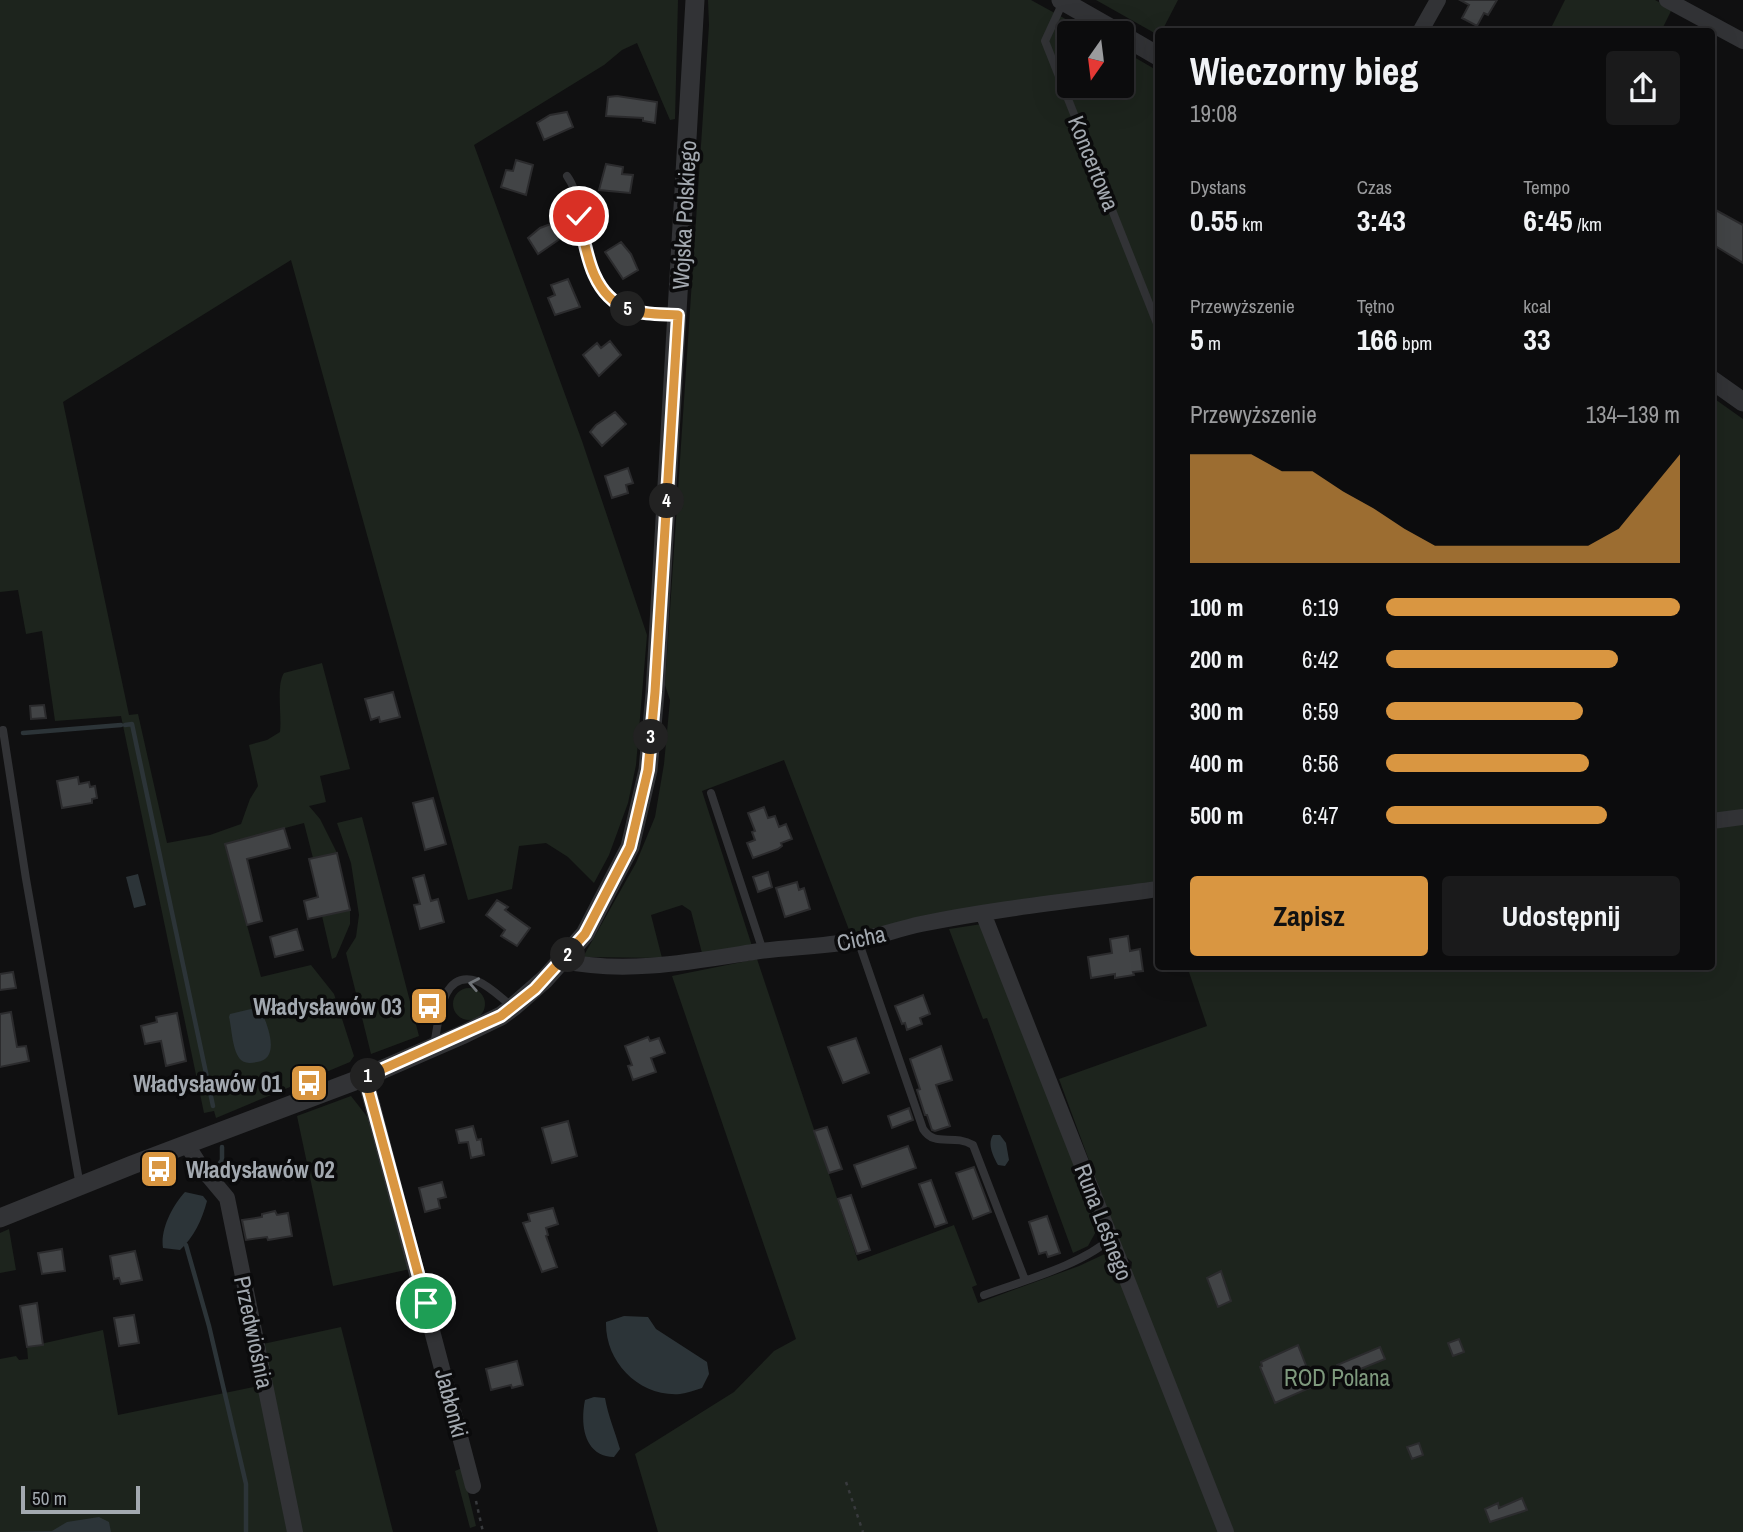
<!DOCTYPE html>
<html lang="pl">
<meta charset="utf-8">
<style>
:root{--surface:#0c0c0d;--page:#1a1a1b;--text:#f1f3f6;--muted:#9a9b9d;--line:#2c2c2e;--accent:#d99641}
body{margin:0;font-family:"Archivo Narrow",sans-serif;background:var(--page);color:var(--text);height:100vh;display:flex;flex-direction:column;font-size:26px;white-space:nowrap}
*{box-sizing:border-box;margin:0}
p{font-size:23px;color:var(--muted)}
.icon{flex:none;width:38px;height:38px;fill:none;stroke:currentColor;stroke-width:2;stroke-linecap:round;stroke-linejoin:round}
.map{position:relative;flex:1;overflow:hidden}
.drawer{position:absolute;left:1155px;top:28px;width:560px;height:942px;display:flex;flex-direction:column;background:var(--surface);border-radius:7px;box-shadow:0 7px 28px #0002,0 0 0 2px var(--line)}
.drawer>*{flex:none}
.needle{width:46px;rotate:194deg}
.buttons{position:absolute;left:1057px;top:21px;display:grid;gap:14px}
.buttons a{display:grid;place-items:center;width:77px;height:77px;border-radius:7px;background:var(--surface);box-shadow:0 7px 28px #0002,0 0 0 2px var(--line);font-size:35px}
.scale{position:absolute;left:21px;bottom:18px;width:119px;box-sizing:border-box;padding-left:7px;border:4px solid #a3a9b0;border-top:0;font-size:19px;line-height:24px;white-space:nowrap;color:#a3a9b0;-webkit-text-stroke:5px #0b0b0c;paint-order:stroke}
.pin{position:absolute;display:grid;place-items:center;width:60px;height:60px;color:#fff;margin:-30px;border:4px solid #fff;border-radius:50%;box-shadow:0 2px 7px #0007}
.km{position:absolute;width:35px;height:35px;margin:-18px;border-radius:50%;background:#222;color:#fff;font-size:19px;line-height:35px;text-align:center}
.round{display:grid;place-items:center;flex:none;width:74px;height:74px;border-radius:7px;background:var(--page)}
.headline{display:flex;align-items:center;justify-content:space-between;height:119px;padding:0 35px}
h1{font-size:38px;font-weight:800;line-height:52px}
.stats{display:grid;grid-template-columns:repeat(3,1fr);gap:10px;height:119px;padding:7px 35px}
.stats div{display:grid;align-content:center}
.stats b{font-size:30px;font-weight:800}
.stats small{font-size:19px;font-weight:400}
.stats p{font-size:19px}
.chart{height:196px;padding:14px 35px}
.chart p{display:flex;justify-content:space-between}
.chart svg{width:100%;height:126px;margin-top:7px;fill:var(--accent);opacity:.7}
.cta{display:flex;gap:14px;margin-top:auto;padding:14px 35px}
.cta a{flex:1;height:80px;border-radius:7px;background:var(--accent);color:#111;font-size:28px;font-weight:800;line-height:80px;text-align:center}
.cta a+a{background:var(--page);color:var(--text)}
ul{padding:0 35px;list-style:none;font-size:23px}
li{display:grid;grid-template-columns:112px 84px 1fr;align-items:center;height:52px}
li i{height:18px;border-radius:9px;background:var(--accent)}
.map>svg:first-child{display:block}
.green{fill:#1d241d}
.water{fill:#2c3438}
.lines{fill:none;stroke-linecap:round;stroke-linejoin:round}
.stream{stroke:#2c3438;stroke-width:4.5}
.building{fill:#424446;stroke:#2b2b2d;stroke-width:2}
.path{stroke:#383a3d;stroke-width:2.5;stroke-dasharray:3.5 5;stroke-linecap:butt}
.service{stroke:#323336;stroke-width:8}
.minor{stroke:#323336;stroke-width:16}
.tertiary{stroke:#323336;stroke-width:19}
.oneway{stroke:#707479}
.route-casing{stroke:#fff;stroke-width:14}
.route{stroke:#d99641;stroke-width:9}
.labels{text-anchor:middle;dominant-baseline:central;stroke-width:7;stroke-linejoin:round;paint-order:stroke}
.street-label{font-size:23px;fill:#a3a9b0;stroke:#0b0b0c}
.poi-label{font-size:23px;font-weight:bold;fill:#a3a9b0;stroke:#0b0b0c;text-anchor:end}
.park-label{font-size:23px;fill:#7e997d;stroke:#0b0b0c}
</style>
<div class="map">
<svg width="1743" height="1532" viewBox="0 0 1743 1532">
<rect width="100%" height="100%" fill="#101011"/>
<!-- green -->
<path class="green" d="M0 0H678L675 119 670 120 637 43 622 50 604 65 474 145 582 441 647 635 636 765 628 803 609 855 594 883 568 857 546 843 519 846 512 889 468 900 291 260 63 402 129 715 138 714 167 843 210 835 241 824 250 799 258 786 249 745 267 740 280 732C282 716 276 685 284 673L322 663 350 769 320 776 326 802 309 806 320 819 337 853 313 858 304 823 225 844 261 977 311 965 334 994 354 1056 350 1062 216 1118 214 1111 204 1113 121 716 55 721 42 631 26 634 18 590 0 592Z
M708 0H1031L1091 33H1069V86H1122V50L1158 71V884L851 935 784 760 702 791 752 946 702 953 691 911 682 905 651 915 662 958 583 957 636 863 655 817 664 764 670 700 665 685 709 25Z
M1096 0H1178L1162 31 1158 32V35Z
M1565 0H1655L1672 9 1661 31 1549 32Z
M1712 397 1743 419V812L1712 816Z
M362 817 419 1036 371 1054 346 953 356 937 359 915 351 863 337 823Z
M1743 824V1532H1234L1131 1271 1132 1262 1124 1255 1059 1079 1207 1026 1187 966H1712V827Z
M350 910V924L336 957 332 959 322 916Z
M982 924 1099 1226 1088 1246 1073 1253 987 1018 983 1019 949 929Z
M757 959 858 1261 954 1225 977 1285 972 1287 978 1303 1079 1266 1109 1252 1221 1532H658L635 1454 734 1392 774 1351 796 1339 672 976Z
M453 1004a16 16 0 1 1 32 0a16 16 0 1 1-32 0Z
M351 1096 369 1119 410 1269 333 1286 297 1116Z
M9 1229 16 1270 0 1273V1233Z
M341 1327 393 1532H301L263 1344Z
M103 1330 118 1415 259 1386 289 1532H0V1359L16 1356 19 1360 28 1359 27 1347Z
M462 1468 476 1526 470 1528 455 1471Z"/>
<!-- water -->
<path class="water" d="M138 874 146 905 134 908 126 877Z
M251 1009 261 1011C268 1025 281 1059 257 1062 252 1063 246 1064 241 1060 232 1051 232 1029 229 1017L230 1014Z
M993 1135H1000L1006 1143 1009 1160 1005 1166 998 1165C993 1156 987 1144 993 1135Z
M185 1192 203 1196 207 1201C202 1220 194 1237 180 1250L163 1248C160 1229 173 1205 185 1192Z
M624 1316 648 1317 656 1329 707 1362 709 1374 702 1388C695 1390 687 1393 680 1394 639 1397 605 1362 606 1322Z
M594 1397 605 1398C608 1416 615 1431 620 1449L614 1457C584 1456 580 1425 585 1400Z
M99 1517 109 1522 111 1532H0L52 1531 67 1522Z"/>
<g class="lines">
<!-- stream -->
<path class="stream" d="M125 725 132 724 213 1106
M23 733 121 725
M214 1171 222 1160V1147
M186 1245 209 1326 246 1484V1532"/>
</g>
<!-- building -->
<path class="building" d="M1460 0H1497L1488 15 1484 13 1477 26 1462 18 1469 5Z
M617 96 657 102 655 123 643 121V118L606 116 608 97Z
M567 112 573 127 544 140 537 123 550 115Z
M516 160 533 165 526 195 501 187 506 170 513 171Z
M606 164 623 167 622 174 633 175 630 193 599 190Z
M1712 208 1743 225V263L1712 244Z
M556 222 564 236 538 254 528 238 540 228Z
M621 242 631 254 638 270 623 279 605 252Z
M568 279 580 307 555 315 548 298 555 295 551 285Z
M610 341 621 355 599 376 583 355 597 343 601 348Z
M615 412 626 424 602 446 590 432 596 425Z
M628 468 633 483 626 485 628 493 612 498 605 476Z
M393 692 400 717 380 722 379 717 371 720 365 699Z
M44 705 46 718 31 719 30 706Z
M78 777 79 784 89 782 90 787 95 786 97 798 92 799V803L62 808 57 781Z
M433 798 446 844 425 850 413 803Z
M764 807 768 818 775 816 779 827 786 824 792 839 781 843 782 846 778 849 753 858 747 843 755 840 752 832 755 831 748 813Z
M284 828 290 848 247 859 262 921 247 925 225 844Z
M337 853 350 910 308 919 304 901 318 897 309 859Z
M768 872 772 887 758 892 753 877Z
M424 875 431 901 438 899 444 922 420 929 414 905 420 904 413 878Z
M797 882 799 890 804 888 810 909 785 917 776 888Z
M497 900 508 907 505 910 530 928 517 946 501 936 505 930 486 915Z
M297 929 303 950 275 957 270 937Z
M1128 936 1130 951 1140 949 1143 971 1133 972 1134 975 1115 978V974L1091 978 1088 957 1112 953 1110 939Z
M13 972 16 988 0 990V974Z
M923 995 930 1014 920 1018 922 1024 907 1030 905 1023 902 1024 895 1006Z
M11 1012 17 1047 26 1046 29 1061 0 1067V1014Z
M177 1013 186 1061 166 1066 161 1041 145 1044 141 1026 157 1022 156 1017Z
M648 1037 650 1041 659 1038 665 1053 651 1058 656 1072 633 1080 628 1066 632 1065 625 1046Z
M856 1038 869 1073 843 1083 828 1047Z
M941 1046 952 1080 936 1085 950 1126 935 1131 932 1130 927 1115H925L917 1090 920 1089 910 1059Z
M909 1108 913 1120 892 1128 888 1116Z
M568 1121 577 1156 552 1163 542 1128Z
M473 1126 477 1140 481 1139 484 1155 471 1158 468 1142 459 1143 456 1130Z
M827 1127 842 1169 829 1173 814 1131Z
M908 1146 916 1168 862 1187 854 1165Z
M974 1167 991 1212 973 1219 956 1173Z
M931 1180 947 1223 935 1227 919 1184Z
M442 1182 446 1197 438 1199 440 1208 425 1212 419 1188Z
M851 1195 870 1250 857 1254 838 1199Z
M553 1208 558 1224 546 1228 548 1235 546 1236 557 1267 542 1272 523 1223 530 1221 528 1214Z
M275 1211 277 1215 288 1213 292 1236 268 1240 267 1237 246 1240 242 1220 262 1217V1214Z
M1047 1216 1060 1253 1048 1257 1046 1252 1039 1254 1029 1222Z
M62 1249 65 1271 42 1274 38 1253Z
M135 1251 142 1280 121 1284 119 1278 114 1279 110 1256Z
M1221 1271 1231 1301 1218 1307 1207 1278Z
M37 1303 43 1345 27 1347 20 1306Z
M134 1315 139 1343 119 1346 114 1318Z
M1459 1339 1464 1352 1453 1356 1448 1343Z
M1298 1345 1314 1386 1275 1403 1260 1367 1262 1366 1261 1362Z
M1380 1347 1385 1359 1341 1377 1337 1365Z
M517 1361 523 1385 512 1388 511 1385 491 1390 486 1369Z
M1419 1443 1423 1455 1412 1459 1407 1447Z
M1522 1498 1527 1510 1490 1522 1485 1509 1498 1503 1499 1508Z"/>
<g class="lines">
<!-- path -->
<path class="path" d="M846 1482 863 1532
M476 1501 483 1532"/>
<!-- service -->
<path class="service" d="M1063 2 1045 41 1158 326
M567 176C576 188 577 203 580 217 593 286 598 311 675 315
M1157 363 1158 355
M3 730 26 879 80 1186
M711 793 763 951
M858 940 923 1129C935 1148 953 1133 973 1145L1025 1280
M434 1045C439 1022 440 969 477 981 490 986 502 999 513 1007
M984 1295C1022 1281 1082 1265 1111 1238"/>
<!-- minor -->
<path class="minor" d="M1667 0 1743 41
M1420 32 1438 0
M1712 821 1743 817
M983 913 1226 1532
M562 961C626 974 690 962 753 952 786 947 820 947 854 941 876 937 898 929 921 924 999 908 1079 900 1158 889
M365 1077 473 1486
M187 1145 201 1167 227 1198 295 1532"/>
<!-- tertiary -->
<path class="tertiary" d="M1061 0 1119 33
M1122 35 1158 56
M1712 380 1743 402
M0 1218 132 1165 365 1077 464 1034 501 1016 513 1007 545 979 585 934 630 847 648 770 655 693 695 0"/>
</g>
<!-- one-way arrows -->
<defs><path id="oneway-chevron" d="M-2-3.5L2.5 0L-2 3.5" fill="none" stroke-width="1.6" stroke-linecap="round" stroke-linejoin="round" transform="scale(1.75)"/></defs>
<use class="oneway" href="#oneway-chevron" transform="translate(474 984) rotate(-169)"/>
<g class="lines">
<defs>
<path id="route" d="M426 1303 365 1077 501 1016 535 989 585 934 630 847 648 770 655 692 678 315C662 314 643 315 628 309 591 295 586 250 579 216"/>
</defs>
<!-- route casing -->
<use href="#route" class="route-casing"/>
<!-- route -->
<use href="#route" class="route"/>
</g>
<!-- icons -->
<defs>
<symbol id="bus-square" viewBox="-11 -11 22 22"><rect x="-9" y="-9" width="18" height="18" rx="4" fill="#d99641" stroke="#0b0b0c"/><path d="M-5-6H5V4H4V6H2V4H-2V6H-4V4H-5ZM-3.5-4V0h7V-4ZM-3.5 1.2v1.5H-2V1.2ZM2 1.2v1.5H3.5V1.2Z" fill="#fff"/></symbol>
</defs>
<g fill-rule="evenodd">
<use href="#bus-square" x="407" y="984" width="44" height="44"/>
<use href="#bus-square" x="287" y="1061" width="44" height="44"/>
<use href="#bus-square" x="137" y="1147" width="44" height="44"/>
</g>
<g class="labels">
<!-- street labels -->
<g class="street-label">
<text transform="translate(1094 163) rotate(68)">Koncertowa</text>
<text transform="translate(684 215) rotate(-87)">Wojska Polskiego</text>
<text transform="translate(861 938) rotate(-12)">Cicha</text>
<text transform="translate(1104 1222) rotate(69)">Runa Leśnego</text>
<text transform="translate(254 1332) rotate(78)">Przedwiośnia</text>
<text transform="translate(452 1403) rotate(75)">Jabłonki</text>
</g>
<!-- poi labels -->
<g class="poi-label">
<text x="402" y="1006">Władysławów 03</text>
<text x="282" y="1083">Władysławów 01</text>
<text x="186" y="1169" text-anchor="start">Władysławów 02</text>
</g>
<!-- park labels -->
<g class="park-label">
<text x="1337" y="1377">ROD Polana</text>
</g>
</g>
</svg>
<div class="buttons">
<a><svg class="needle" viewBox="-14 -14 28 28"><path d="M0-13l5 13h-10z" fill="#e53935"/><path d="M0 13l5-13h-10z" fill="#9a9b9d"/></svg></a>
</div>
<div class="scale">50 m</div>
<div class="pin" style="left:426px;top:1303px;background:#1e9e55"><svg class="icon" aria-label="arrive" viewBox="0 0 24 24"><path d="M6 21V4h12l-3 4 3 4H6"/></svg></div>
<div class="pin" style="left:579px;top:216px;background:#d93025"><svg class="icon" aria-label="check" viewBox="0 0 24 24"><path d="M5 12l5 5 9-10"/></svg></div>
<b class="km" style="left:368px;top:1076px">1</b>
<b class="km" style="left:568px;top:955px">2</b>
<b class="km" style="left:651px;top:737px">3</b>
<b class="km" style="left:667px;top:501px">4</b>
<b class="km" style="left:628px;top:309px">5</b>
<section class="drawer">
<div class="headline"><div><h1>Wieczorny bieg</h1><p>19:08</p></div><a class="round"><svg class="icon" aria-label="share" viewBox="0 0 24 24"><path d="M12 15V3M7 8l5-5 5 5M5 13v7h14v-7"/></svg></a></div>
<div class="stats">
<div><p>Dystans</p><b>0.55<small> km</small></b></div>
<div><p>Czas</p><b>3:43</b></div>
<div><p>Tempo</p><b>6:45<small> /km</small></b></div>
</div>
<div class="stats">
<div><p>Przewyższenie</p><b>5<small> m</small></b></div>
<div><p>Tętno</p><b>166<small> bpm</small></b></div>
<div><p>kcal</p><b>33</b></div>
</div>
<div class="chart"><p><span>Przewyższenie</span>134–139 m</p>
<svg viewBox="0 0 160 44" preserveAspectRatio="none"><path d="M0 44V6L10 6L20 6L30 12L40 12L50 19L60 25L70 32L80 38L90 38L100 38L110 38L120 38L130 38L140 32L150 19L160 6V44z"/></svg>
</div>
<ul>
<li><b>100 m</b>6:19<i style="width:100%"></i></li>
<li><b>200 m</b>6:42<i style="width:79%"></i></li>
<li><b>300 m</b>6:59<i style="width:67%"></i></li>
<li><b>400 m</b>6:56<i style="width:69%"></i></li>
<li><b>500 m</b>6:47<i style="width:75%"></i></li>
</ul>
<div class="cta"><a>Zapisz</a><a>Udostępnij</a></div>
</section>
</div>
